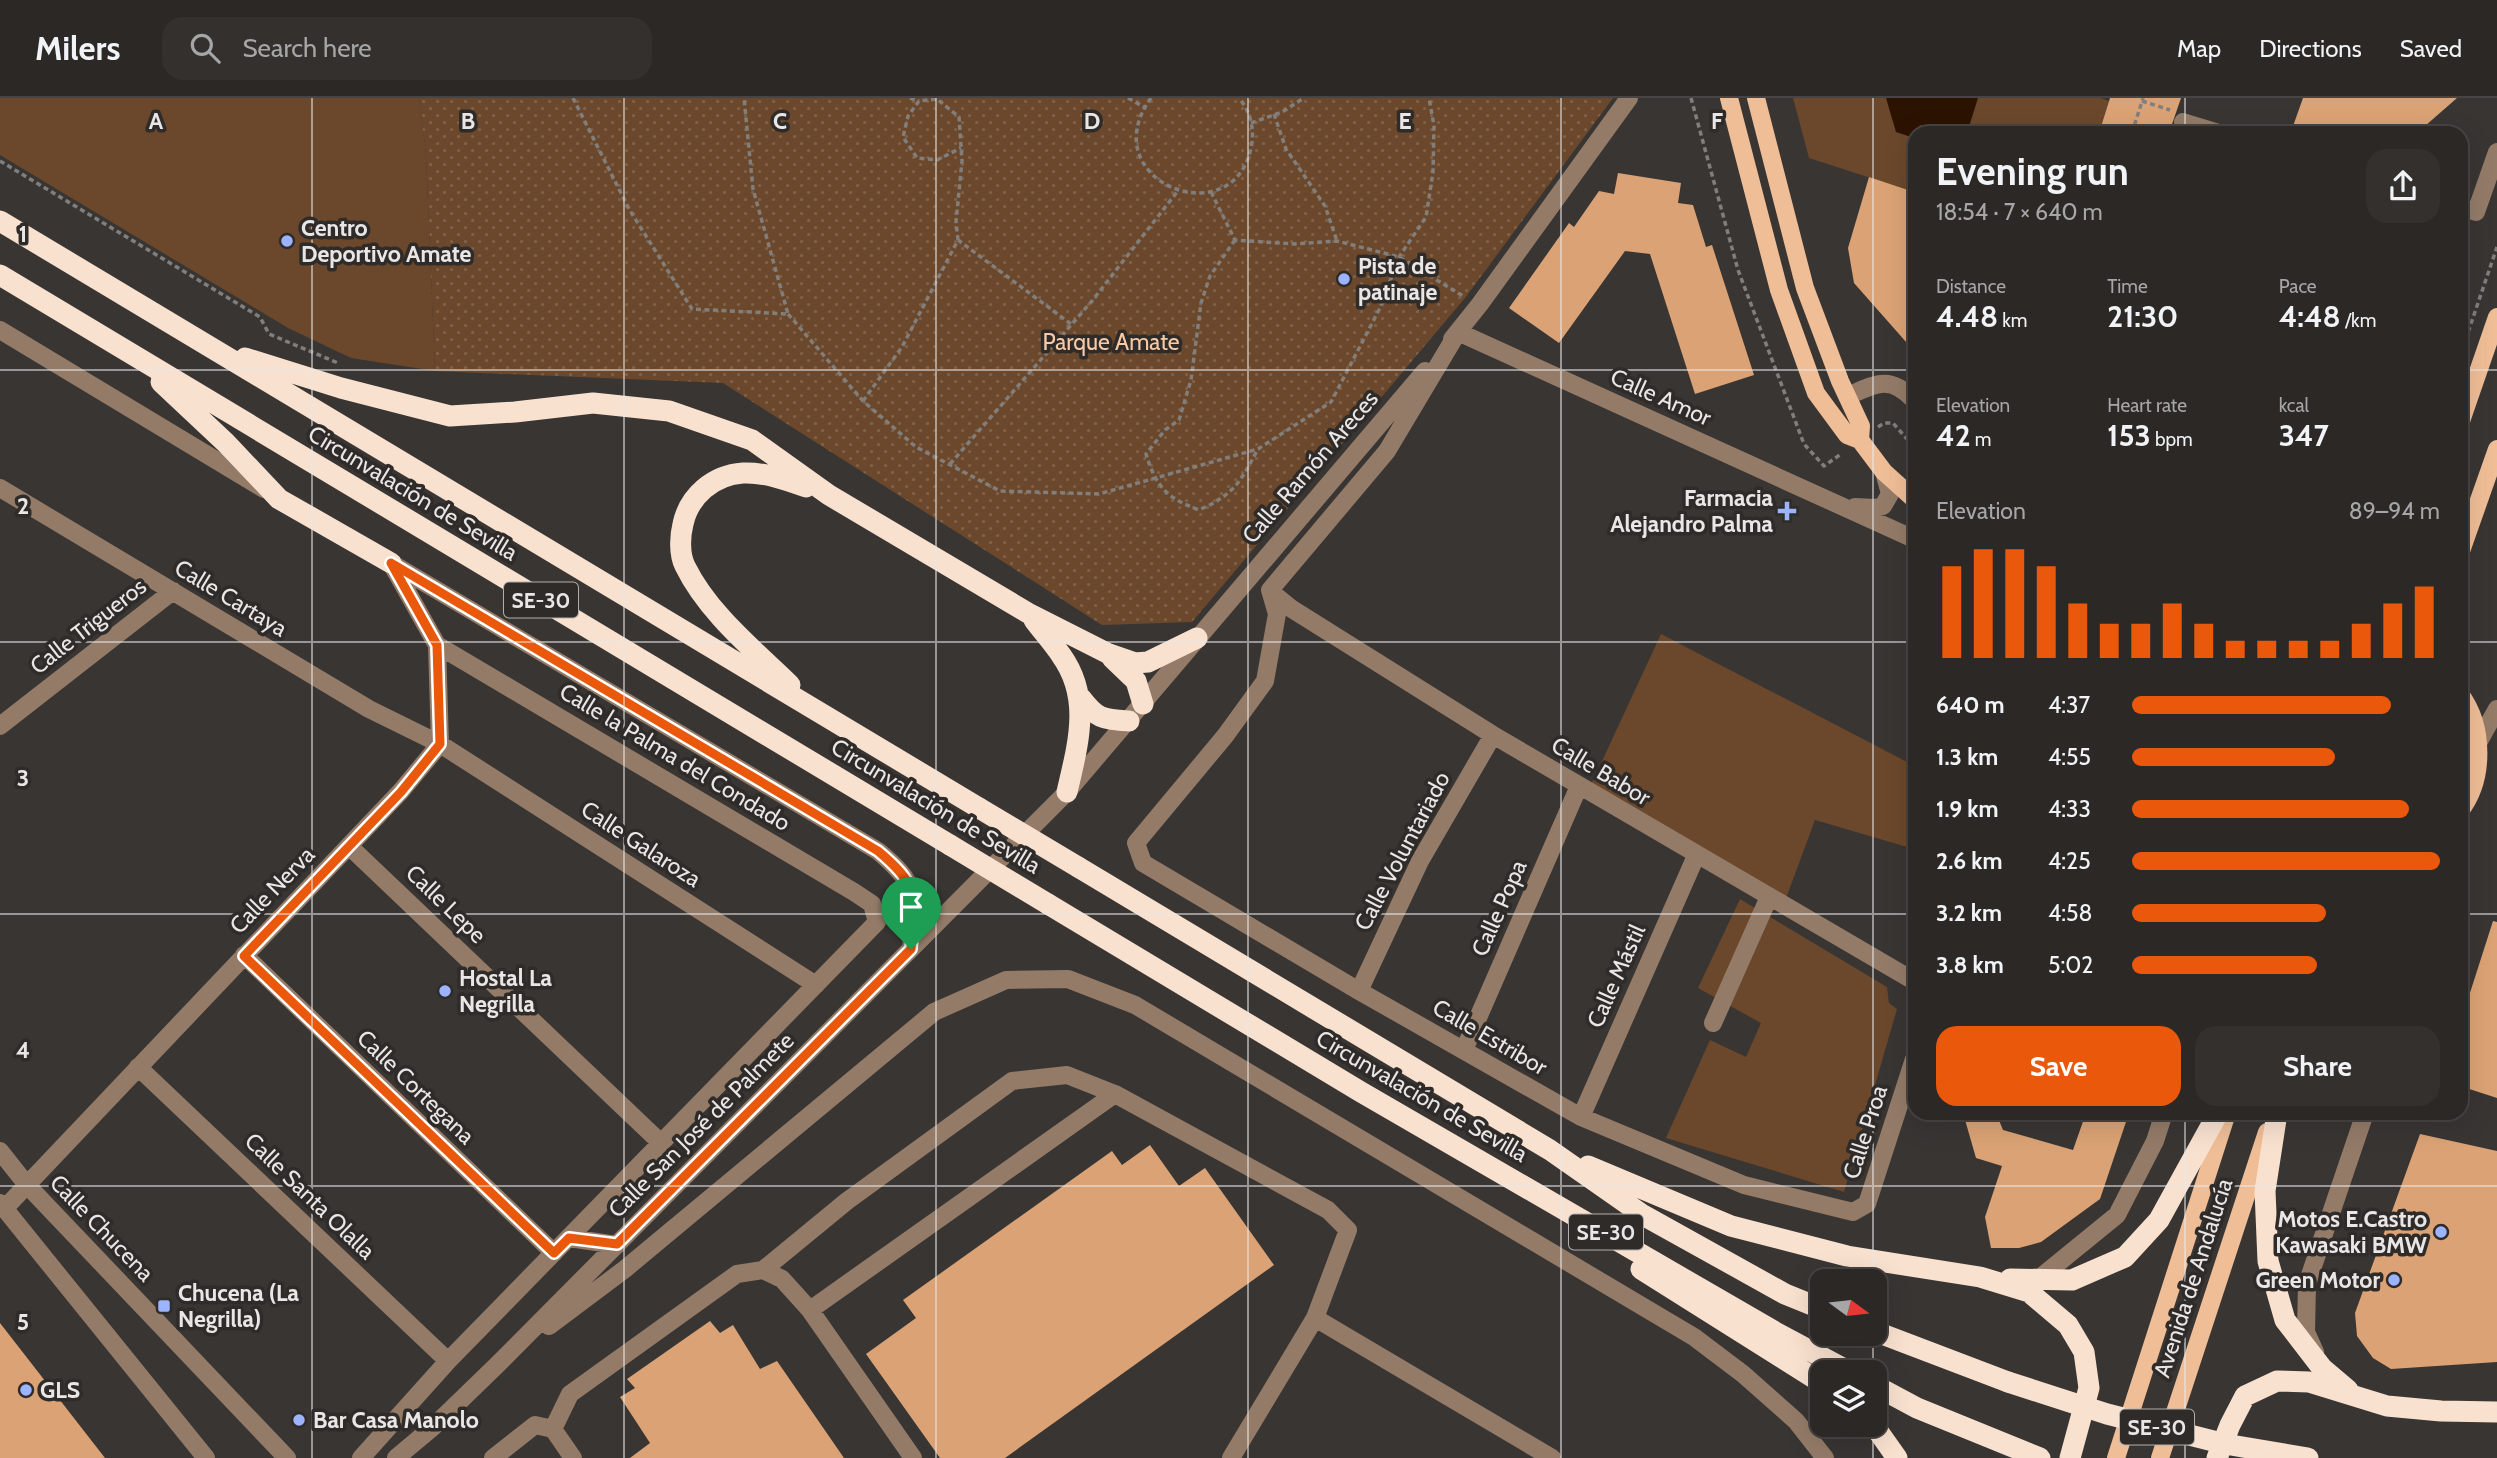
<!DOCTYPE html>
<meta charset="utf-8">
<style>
:root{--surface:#2b2826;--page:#33302e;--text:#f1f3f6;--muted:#a6a6a7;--line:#474443;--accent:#ea580c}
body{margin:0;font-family:Cabin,sans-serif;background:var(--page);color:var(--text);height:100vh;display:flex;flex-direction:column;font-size:26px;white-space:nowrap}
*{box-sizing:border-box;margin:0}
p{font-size:23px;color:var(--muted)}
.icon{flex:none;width:38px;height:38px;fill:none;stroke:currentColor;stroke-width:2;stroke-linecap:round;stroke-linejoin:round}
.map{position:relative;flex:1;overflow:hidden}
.drawer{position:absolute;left:1908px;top:28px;width:560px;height:994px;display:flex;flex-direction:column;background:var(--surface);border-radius:21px;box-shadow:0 7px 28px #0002,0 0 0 2px var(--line)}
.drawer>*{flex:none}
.needle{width:46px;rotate:105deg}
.fabs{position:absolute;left:1810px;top:1171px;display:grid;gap:14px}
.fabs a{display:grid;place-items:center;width:77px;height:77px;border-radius:14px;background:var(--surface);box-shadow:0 7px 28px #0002,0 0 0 2px var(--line);font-size:35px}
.pin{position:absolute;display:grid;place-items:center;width:60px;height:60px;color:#fff;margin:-72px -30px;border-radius:50% 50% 50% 0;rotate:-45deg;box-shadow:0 0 7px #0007}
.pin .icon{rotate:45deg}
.round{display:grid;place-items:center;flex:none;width:74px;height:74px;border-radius:21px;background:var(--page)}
.head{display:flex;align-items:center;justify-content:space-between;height:119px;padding:0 28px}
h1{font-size:38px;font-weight:700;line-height:52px}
.figures{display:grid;grid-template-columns:repeat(3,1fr);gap:10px;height:119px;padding:7px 28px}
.figures div{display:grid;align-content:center}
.figures b{font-size:30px;font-weight:700}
.figures small{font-size:19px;font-weight:400}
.figures p{font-size:19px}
.chart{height:196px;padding:14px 28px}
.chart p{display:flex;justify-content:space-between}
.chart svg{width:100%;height:126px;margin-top:7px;stroke:var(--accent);stroke-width:6}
.action{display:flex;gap:14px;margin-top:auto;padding:14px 28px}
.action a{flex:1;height:80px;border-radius:21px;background:var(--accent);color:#fff;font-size:28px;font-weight:700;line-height:80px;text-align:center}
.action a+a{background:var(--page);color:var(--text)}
ul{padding:0 28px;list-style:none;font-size:23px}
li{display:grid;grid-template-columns:112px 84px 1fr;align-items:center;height:52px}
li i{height:18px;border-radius:9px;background:var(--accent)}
header{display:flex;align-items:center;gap:42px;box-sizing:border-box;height:98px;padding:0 35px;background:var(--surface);border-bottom:2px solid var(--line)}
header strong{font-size:33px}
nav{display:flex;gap:38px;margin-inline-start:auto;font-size:24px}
.search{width:490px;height:63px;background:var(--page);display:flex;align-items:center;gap:18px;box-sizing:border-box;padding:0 24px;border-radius:21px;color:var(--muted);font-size:26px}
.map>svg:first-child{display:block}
.green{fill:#6b482b}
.park{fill:url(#park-dots)}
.water{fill:#2c1300}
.building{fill:#dba375}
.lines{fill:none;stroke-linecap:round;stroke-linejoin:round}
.path{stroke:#817e7c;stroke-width:3.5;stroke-dasharray:5 3.5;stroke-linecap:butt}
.minor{stroke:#937b68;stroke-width:18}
.major{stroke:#efbe97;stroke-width:18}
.highway{stroke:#f9e1cf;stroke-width:21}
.highway-bridge{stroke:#f9e1cf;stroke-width:21}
.route-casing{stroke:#fff;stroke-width:14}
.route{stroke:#ea580c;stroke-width:9}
.grid{fill:none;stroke:#e9e7e5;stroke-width:2;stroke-opacity:0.55}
.poi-dot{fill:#9cb4fd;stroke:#2f2b29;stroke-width:2.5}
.labels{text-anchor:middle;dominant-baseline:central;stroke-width:7;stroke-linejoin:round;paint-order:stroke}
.shield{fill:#2f2b29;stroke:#b1afad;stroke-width:2}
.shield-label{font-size:21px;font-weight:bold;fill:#e9e7e5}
.poi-label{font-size:23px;font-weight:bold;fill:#e9e7e5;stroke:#2f2b29;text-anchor:start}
.park-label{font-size:23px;fill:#f9c9a5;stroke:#2f2b29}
.street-label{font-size:23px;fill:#e9e7e5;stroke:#2f2b29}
.grid-label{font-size:23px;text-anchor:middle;font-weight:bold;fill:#e9e7e5;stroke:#2f2b29;stroke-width:7;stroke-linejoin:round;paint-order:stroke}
</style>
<header>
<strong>Milers</strong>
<div class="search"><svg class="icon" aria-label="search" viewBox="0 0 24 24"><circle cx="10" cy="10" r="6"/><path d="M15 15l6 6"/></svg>Search here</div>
<nav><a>Map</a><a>Directions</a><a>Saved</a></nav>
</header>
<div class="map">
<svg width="2497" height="1360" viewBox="0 0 2497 1360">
<defs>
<pattern id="park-dots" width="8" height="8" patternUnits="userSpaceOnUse" patternTransform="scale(1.75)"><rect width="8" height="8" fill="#6b482b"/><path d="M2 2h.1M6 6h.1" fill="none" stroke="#80624a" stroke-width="1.8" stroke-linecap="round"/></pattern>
</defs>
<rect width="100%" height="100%" fill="#393533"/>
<!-- green -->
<path class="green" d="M0 0H419L426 56 435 273 351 260 288 230 0 57Z
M1793 0H2101L2109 3 2099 35H1914V94L1809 60Z
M1661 536 1909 665 1914 649V751L1815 722 1785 803 1590 689Z
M1740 801 1887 889 1889 905 1897 911 1844 1094 1666 1040 1710 942 1746 959 1761 925 1698 890Z"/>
<!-- park -->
<path class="park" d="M419 0H1613L1465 200 1192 524 1102 527 723 285 435 273 426 56Z"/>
<!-- water -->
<path class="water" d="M1886 0H1978L1967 35H1941L1920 27 1914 40 1896 34Z"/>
<!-- building -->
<path class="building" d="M2110 0H2181L2169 35H2099Z
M2303 0H2457L2417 35H2304L2292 31Z
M1618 75 1681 85 1678 105 1693 107 1706 149 1712 147 1754 277 1695 296 1650 156 1625 153 1559 245 1509 210 1569 125 1574 129 1599 93 1614 96Z
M1869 79 1914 94V253L1854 185 1848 150Z
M2493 823 2497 824V1000L2460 988V926Z
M1963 1015H1996L2003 1032 2073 1052 2086 1015H2129L2100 1101 2041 1144 2019 1150H1991L1985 1119 2002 1068 1976 1060Z
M2420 1036 2497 1053V1264L2391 1271 2373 1260 2357 1238 2355 1215Z
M1150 1047 1179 1088 1205 1070 1274 1167 1005 1360H940L866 1256 916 1220 903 1202 1112 1053 1122 1067Z
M710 1223 720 1235 733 1227 760 1271 777 1263 844 1360H630L650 1345 620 1299 635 1290 627 1281Z
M0 1225 105 1360H0Z"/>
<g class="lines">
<!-- path -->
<path class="path" d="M573 0 629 111 692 211 788 216 753 91 744 0
M910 0 919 3
M1128 0 1144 9
M1151 0C1091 82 1232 139 1251 50 1255 33 1251 14 1239 0
M1691 0 1738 172 1804 346 1824 368 1841 356
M2142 3 2170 12
M1274 16 1286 51 1325 108 1337 143
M1251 25 1282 14 1304 0
M2132 35 2143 0
M0 63 260 219 269 236 338 265
M1211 94 1235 142 1294 146 1337 143 1399 159 1463 198
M958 142 956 124 962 63 959 19 937 1 919 3 908 18 903 39 917 60 937 62 961 50
M1235 142 1210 178 1201 205 1191 282 1179 322 1165 332 1146 356C1156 389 1167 400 1199 412 1235 396 1240 384 1258 351
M788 216 863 303 916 349 1000 393 1099 396 1258 351 1331 304 1380 210 1399 159 1426 119 1433 74 1434 28 1429 0
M2460 258 2497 149
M863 303 902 249 958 142 1071 226
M1878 329 1884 325H1893L1914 349
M950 366 1092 203 1177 94"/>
<!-- minor -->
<path class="minor" d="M2183 24 2219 35
M2460 109 2476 114 2497 54
M0 232 264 391
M1452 241 1480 206 1629 0
M1848 298C1877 285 1890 277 1914 302
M0 390 369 611 440 646 816 887
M1855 409 1875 410 1883 408 1890 396 1884 374
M1914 441 1458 234 1387 353 1270 492 1277 516 1265 583 1225 638 1136 745 1143 765 1359 893 1581 1019 1744 1087 1853 1114 1867 1106 1914 961
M391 465 878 753C921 789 915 798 911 851
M1271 494 1292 511 1493 637 1914 883
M0 628 173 493
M2479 643 2497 611
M349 748 661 1045
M244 857 554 1155
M1359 893 1420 763 1493 637
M1713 925 1769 799
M1464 952 1579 688
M138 969 448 1263
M1581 1019 1696 758
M0 1053 27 1087 287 1360
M0 1105 206 1360
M4 1111 401 693 440 646 437 547 391 465
M569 1140 617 1147
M763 1172 847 1103 1012 983 1067 977 1115 996
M2036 1183 2117 1117 2155 1043 2164 1015
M1315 1220 1552 1360
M549 1228 625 1171 934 914 1006 882 1068 881 1135 907 1694 1239 1743 1276 1796 1323 1825 1360
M2315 1254 2306 1234 2307 1186 2365 1015
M553 1331 570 1296 737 1176 763 1172 782 1181 810 1212
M361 1360 448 1263 877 824 872 806 854 794 437 547
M396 1360 433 1329 496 1268 1067 694 1425 273
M493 1360 535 1327 553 1331 573 1360
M913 1360 810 1212 1115 996 1328 1112 1348 1132 1315 1220 1231 1360"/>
<!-- major -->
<path class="major" d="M1729 0 1779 192 1816 295 1847 337 1860 342 1884 374 1914 401
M1756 0 1805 190 1840 283 1861 328 1860 342
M2460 326 2497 219
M2460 456 2497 351
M2460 596C2484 628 2485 681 2460 713
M2116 1360 2227 1015
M2160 1360 2267 1034"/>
<!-- highway -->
<path class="highway" d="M0 123 979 710
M0 177 950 747
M245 260 341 290 450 318 515 314 593 305 669 313 752 342 829 397 1028 515 1109 556 1135 565 1148 564 1197 540
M161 284 226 345 279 401 391 465
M1034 522C1043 534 1053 545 1061 557 1092 600 1078 646 1067 694
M1112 560 1136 583 1143 606
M790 587C753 551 708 515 685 468 679 456 680 438 683 426 689 398 713 377 743 375 764 374 787 382 806 389
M1081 600C1097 621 1102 621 1129 623
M1078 769 1550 1052 1643 1117 1785 1196 1822 1211
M1048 806 1361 994 1777 1235 1850 1274
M2277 1015 2265 1093 2268 1163 2285 1222 2322 1270 2348 1292
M1588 1068 1731 1128 1847 1158 1980 1179 2029 1194 2068 1227 2084 1254 2089 1290 2070 1360
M1641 1171 1822 1285
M2010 1181 2072 1182 2125 1159 2159 1122 2218 1015
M1874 1233 2008 1284
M1874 1287 1917 1310 2040 1360
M1873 1326 1897 1360
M2217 1360 2230 1327 2245 1298 2277 1283 2309 1284 2387 1308 2441 1313 2497 1314"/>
<!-- highway-bridge -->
<path class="highway-bridge" d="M979 710 1078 769
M950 747 1048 806
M2008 1284 2107 1316 2225 1346 2308 1360"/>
</g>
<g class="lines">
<defs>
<path id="route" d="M391 465 878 753C921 789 915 798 911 851L617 1146 569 1140 554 1155 244 858 401 694 440 646 437 547Z"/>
</defs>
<!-- route casing -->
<use href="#route" class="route-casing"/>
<!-- route -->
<use href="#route" class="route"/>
</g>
<!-- grid -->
<path class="grid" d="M312 0V1360M624 0V1360M936 0V1360M1248 0V1360M1561 0V1360M1873 0V1183M2185 0V35M0 272H1914M2460 272H2497M0 544H1914M2460 544H2497M0 816H1914M2460 816H2497M2185 1015V1360M0 1088H2497M1873 1236V1274M1873 1326V1360"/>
<!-- markers -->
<g class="poi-dot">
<circle cx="287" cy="143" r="7"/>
<circle cx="1344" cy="181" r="7"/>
<path d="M1783.5 402.5h7v7h7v7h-7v7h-7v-7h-7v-7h7z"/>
<circle cx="445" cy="893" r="7"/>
<circle cx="2441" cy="1134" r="7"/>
<circle cx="2394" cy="1182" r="7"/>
<rect x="157" y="1201" width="14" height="14" rx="3.5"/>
<circle cx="26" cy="1292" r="7"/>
<circle cx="299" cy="1322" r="7"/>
</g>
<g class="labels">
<!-- shield labels -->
<g class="shield">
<rect x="504" y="484.5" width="74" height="35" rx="5"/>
<rect x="1569" y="1116.5" width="74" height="35" rx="5"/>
<rect x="2120" y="1311.5" width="74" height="35" rx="5"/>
</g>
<g class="shield-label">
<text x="541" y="502">SE-30</text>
<text x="1606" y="1134">SE-30</text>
<text x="2157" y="1329">SE-30</text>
</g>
<!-- poi labels -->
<g class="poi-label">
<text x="301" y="130">Centro<tspan x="301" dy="26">Deportivo Amate</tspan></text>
<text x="1358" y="168">Pista de<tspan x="1358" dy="26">patinaje</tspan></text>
<text x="1773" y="400" text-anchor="end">Farmacia<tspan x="1773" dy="26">Alejandro Palma</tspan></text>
<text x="459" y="880">Hostal La<tspan x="459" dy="26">Negrilla</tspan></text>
<text x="2427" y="1121" text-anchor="end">Motos E.Castro<tspan x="2427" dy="26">Kawasaki BMW</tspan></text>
<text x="2380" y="1182" text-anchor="end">Green Motor</text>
<text x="178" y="1195">Chucena (La<tspan x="178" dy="26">Negrilla)</tspan></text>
<text x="40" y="1292">GLS</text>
<text x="313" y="1322">Bar Casa Manolo</text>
</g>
<!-- park labels -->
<g class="park-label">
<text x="1111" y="244">Parque Amate</text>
</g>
<!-- street labels -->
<g class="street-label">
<text transform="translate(1661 299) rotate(24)">Calle Amor</text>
<text transform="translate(1310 369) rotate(-49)">Calle Ramón Areces</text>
<text transform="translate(413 395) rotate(31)">Circunvalación de Sevilla</text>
<text transform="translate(231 500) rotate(31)">Calle Cartaya</text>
<text transform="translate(88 528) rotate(-38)">Calle Trigueros</text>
<text transform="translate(675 659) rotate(31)">Calle la Palma del Condado</text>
<text transform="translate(1601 673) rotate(31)">Calle Babor</text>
<text transform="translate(936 708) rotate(31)">Circunvalación de Sevilla</text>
<text transform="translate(641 746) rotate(33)">Calle Galaroza</text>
<text transform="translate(1402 753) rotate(-62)">Calle Voluntariado</text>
<text transform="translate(272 792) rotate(-46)">Calle Nerva</text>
<text transform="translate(446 806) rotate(44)">Calle Lepe</text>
<text transform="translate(1499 810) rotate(-66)">Calle Popa</text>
<text transform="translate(1616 878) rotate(-66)">Calle Mástil</text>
<text transform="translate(1490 939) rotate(30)">Calle Estribor</text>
<text transform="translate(416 989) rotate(44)">Calle Cortegana</text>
<text transform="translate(1422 998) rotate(30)">Circunvalación de Sevilla</text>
<text transform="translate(701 1027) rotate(-45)">Calle San José de Palmete</text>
<text transform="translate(1865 1034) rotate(-72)">Calle Proa</text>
<text transform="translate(310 1098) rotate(44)">Calle Santa Olalla</text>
<text transform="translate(102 1130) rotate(46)">Calle Chucena</text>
<text transform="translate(2193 1180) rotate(-72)">Avenida de Andalucía</text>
</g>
</g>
<g class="grid-label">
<text x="156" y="31">A</text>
<text x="468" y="31">B</text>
<text x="780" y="31">C</text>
<text x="1092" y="31">D</text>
<text x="1405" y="31">E</text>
<text x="1717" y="31">F</text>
<text x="23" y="144">1</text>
<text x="23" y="416">2</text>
<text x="23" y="688">3</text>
<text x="23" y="960">4</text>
<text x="23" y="1232">5</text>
</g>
</svg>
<div class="fabs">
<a><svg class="needle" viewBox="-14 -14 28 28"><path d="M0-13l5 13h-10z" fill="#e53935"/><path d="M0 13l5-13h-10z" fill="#a6a6a7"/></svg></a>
<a><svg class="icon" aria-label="layers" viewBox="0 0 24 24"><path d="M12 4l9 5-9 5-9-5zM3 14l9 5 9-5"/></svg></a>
</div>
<div class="pin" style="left:911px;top:851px;background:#1e9e55"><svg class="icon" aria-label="arrive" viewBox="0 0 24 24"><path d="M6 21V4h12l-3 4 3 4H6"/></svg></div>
<section class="drawer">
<div class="head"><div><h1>Evening run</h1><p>18:54 · 7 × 640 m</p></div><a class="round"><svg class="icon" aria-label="share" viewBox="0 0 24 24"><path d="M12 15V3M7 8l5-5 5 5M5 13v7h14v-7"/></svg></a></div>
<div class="figures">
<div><p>Distance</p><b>4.48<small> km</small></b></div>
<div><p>Time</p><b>21:30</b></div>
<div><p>Pace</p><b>4:48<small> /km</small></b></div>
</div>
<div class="figures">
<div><p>Elevation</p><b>42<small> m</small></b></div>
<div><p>Heart rate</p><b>153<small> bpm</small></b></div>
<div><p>kcal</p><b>347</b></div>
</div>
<div class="chart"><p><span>Elevation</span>89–94 m</p>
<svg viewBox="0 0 160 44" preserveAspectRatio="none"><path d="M5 44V12M15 44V6M25 44V6M35 44V12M45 44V25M55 44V32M65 44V32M75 44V25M85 44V32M95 44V38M105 44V38M115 44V38M125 44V38M135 44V32M145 44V25M155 44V19"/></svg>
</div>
<ul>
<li><b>640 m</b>4:37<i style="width:84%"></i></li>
<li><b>1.3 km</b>4:55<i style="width:66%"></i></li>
<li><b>1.9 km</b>4:33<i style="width:90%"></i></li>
<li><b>2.6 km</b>4:25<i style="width:100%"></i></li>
<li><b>3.2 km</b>4:58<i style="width:63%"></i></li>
<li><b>3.8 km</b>5:02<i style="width:60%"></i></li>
</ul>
<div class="action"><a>Save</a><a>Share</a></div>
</section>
</div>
